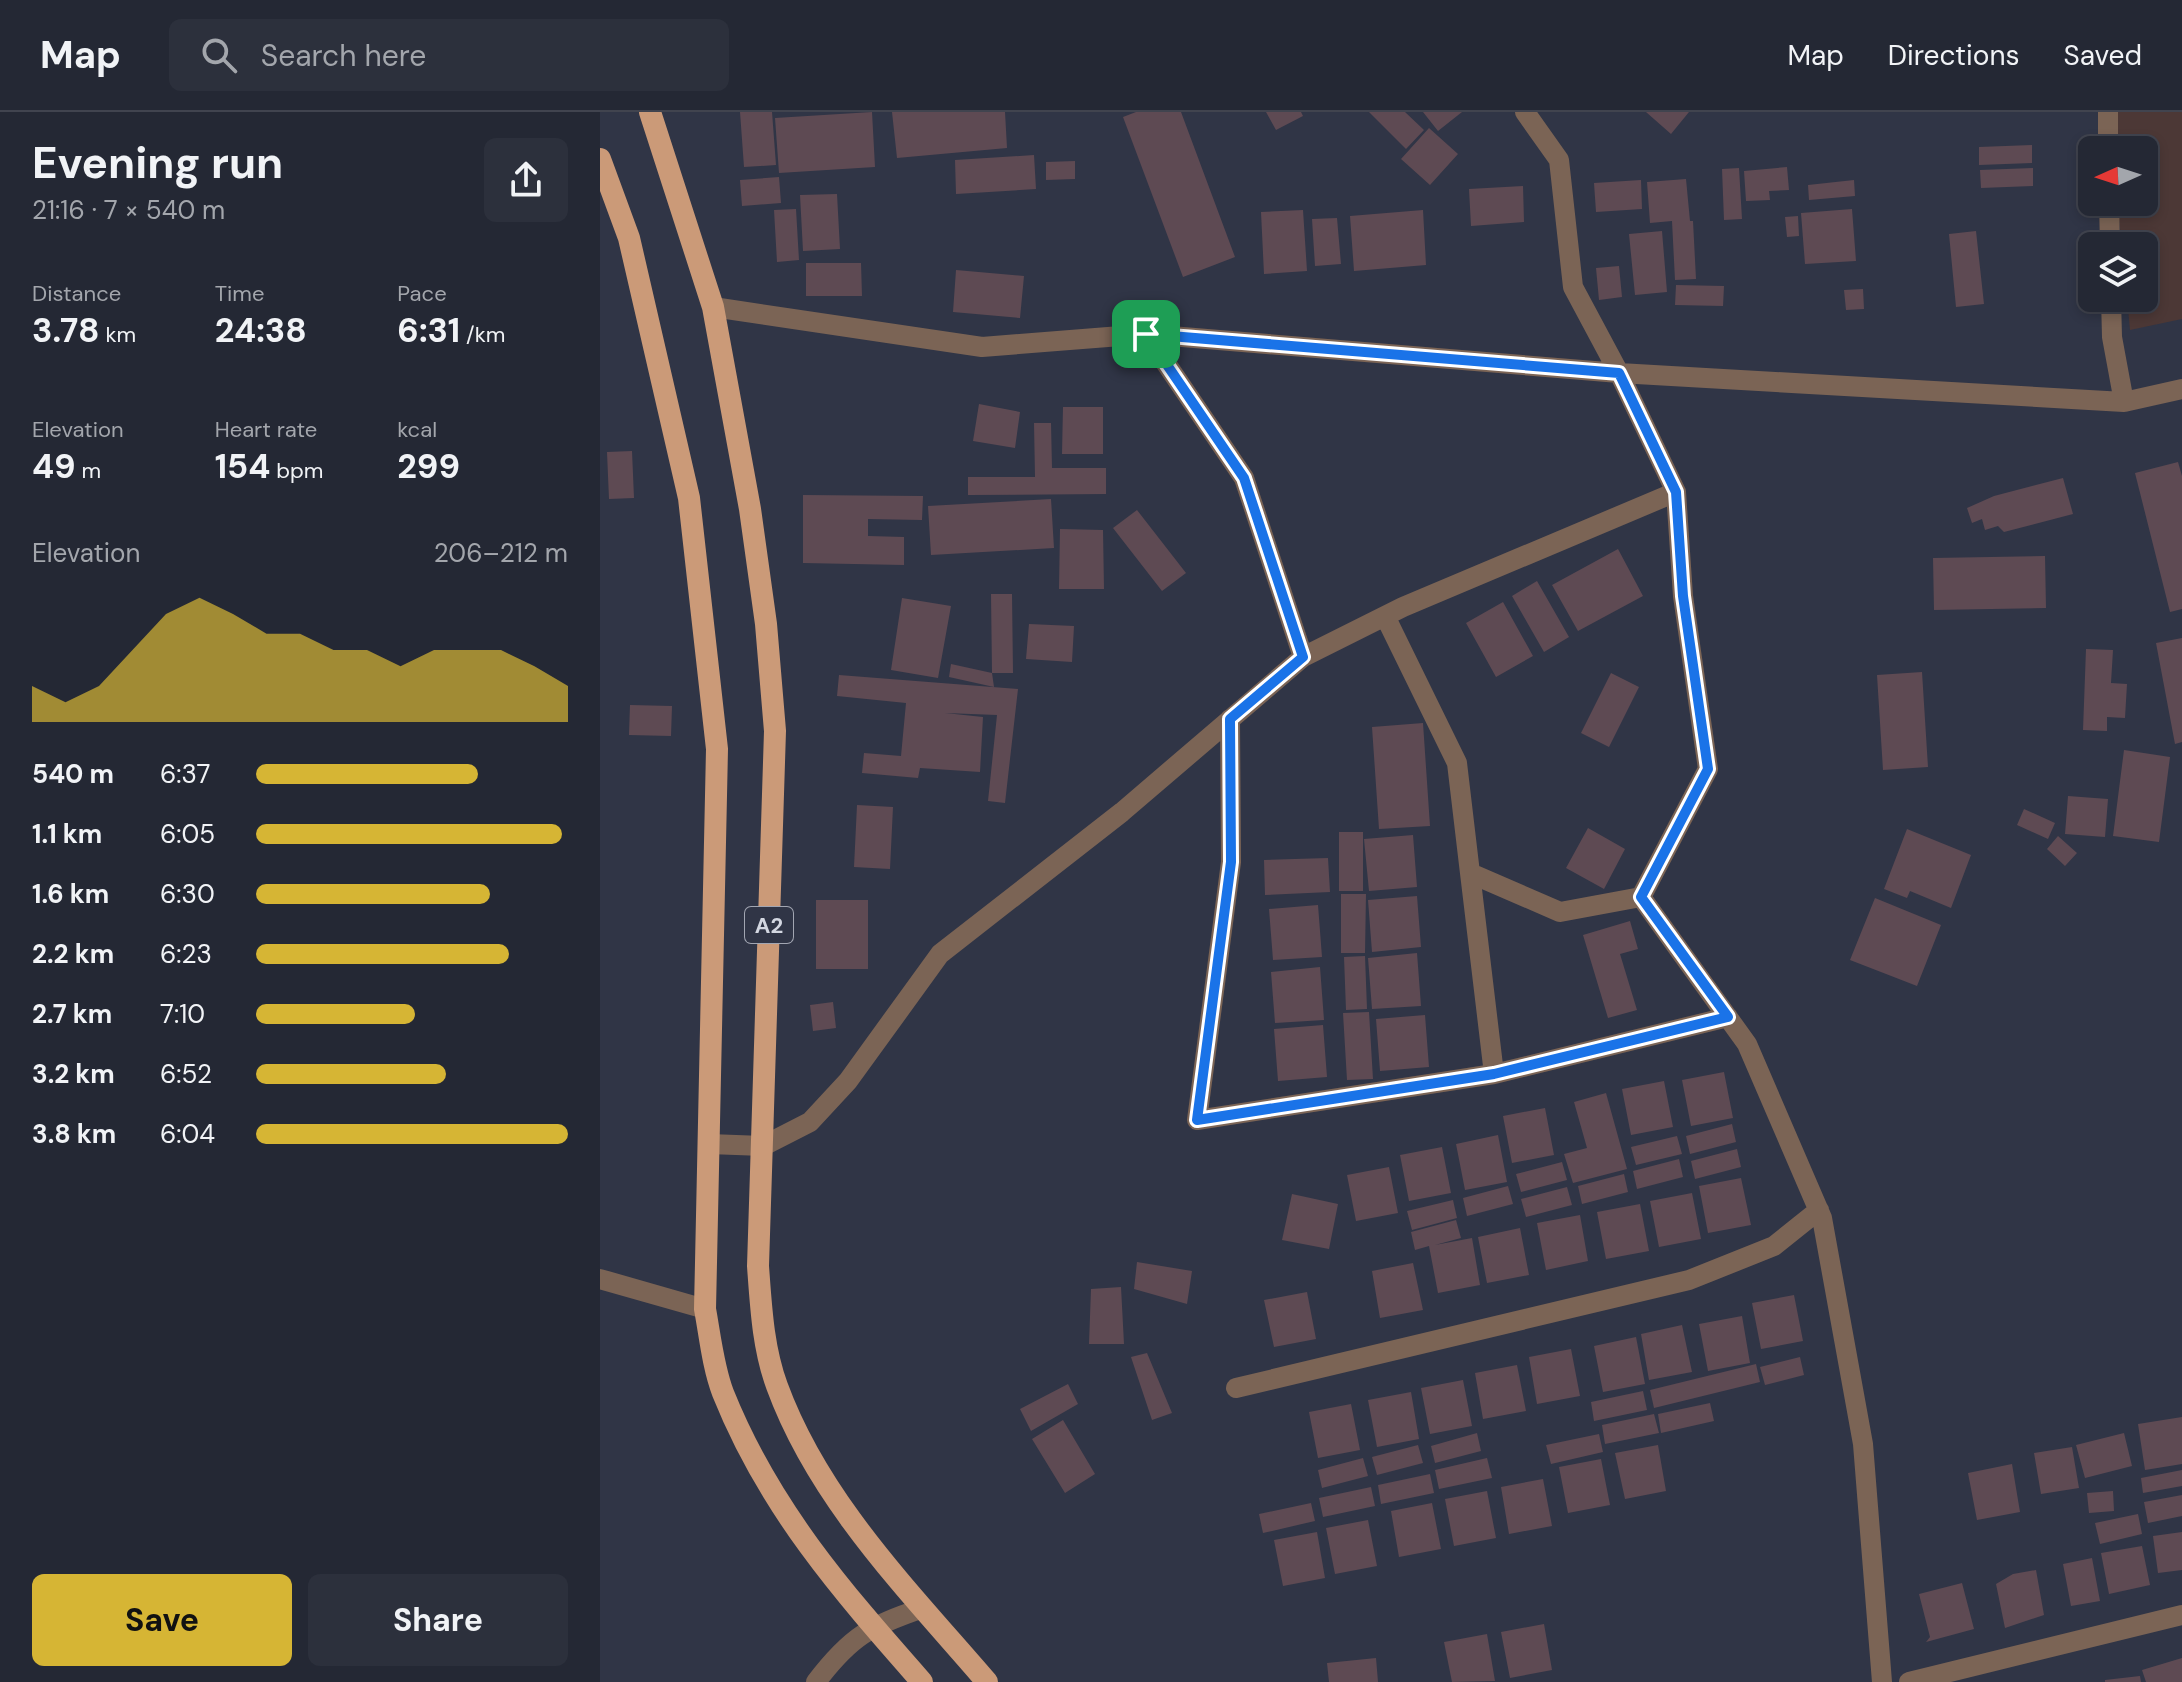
<!DOCTYPE html>
<meta charset="utf-8">
<style>
:root{--surface:#242834;--page:#2c303c;--text:#f1f3f6;--muted:#a3a6ac;--line:#41444f;--accent:#d6b534}
body{margin:0;font-family:"DM Sans",sans-serif;background:var(--page);color:var(--text);height:100vh;display:flex;flex-direction:column;font-size:30px;white-space:nowrap}
*{box-sizing:border-box;margin:0}
p{font-size:26px;color:var(--muted)}
.icon{flex:none;width:44px;height:44px;fill:none;stroke:currentColor;stroke-width:2;stroke-linecap:round;stroke-linejoin:round}
.map{position:relative;flex:1;overflow:hidden}
.panel{display:flex;flex-direction:column;background:var(--surface);width:600px}
.panel>*{flex:none}
.needle{width:52px;rotate:267deg}
.buttons{position:absolute;left:1478px;top:24px;display:grid;gap:16px}
.buttons a{display:grid;place-items:center;width:80px;height:80px;border-radius:12px;background:var(--surface);box-shadow:0 4px 12px #0003,0 0 0 2px var(--line);font-size:40px}
.pin{position:absolute;display:grid;place-items:center;width:68px;height:68px;color:#fff;margin:-34px;border-radius:16px;box-shadow:0 4px 12px #0006}
.round{display:grid;place-items:center;flex:none;width:84px;height:84px;border-radius:12px;background:var(--page)}
.head{display:flex;align-items:center;justify-content:space-between;height:136px;padding:0 32px}
h1{font-size:44px;font-weight:700;line-height:60px}
.figures{display:grid;grid-template-columns:repeat(3,1fr);gap:12px;height:136px;padding:8px 32px}
.figures div{display:grid;align-content:center}
.figures b{font-size:34px;font-weight:700}
.figures small{font-size:22px;font-weight:400}
.figures p{font-size:22px}
.chart{height:224px;padding:16px 32px}
.chart p{display:flex;justify-content:space-between}
.chart svg{width:100%;height:144px;margin-top:8px;fill:var(--accent);opacity:.7}
.primary-button{display:flex;gap:16px;margin-top:auto;padding:16px 32px}
.primary-button a{flex:1;height:92px;border-radius:12px;background:var(--accent);color:#111;font-size:32px;font-weight:700;line-height:92px;text-align:center}
.primary-button a+a{background:var(--page);color:var(--text)}
ul{padding:0 32px;list-style:none;font-size:26px}
li{display:grid;grid-template-columns:128px 96px 1fr;align-items:center;height:60px}
li i{height:20px;border-radius:10px;background:var(--accent)}
header{display:flex;align-items:center;gap:48px;box-sizing:border-box;height:112px;padding:0 40px;background:var(--surface);border-bottom:2px solid var(--line)}
header strong{font-size:38px}
nav{display:flex;gap:44px;margin-inline-start:auto;font-size:28px}
.search{width:560px;height:72px;background:var(--page);display:flex;align-items:center;gap:20px;box-sizing:border-box;padding:0 28px;border-radius:12px;color:var(--muted);font-size:30px}
main{display:flex;flex:1;min-height:0}
.map>svg:first-child{display:block}
.education{fill:#4c3836}
.building{fill:#5e4a53}
.lines{fill:none;stroke-linecap:round;stroke-linejoin:round}
.minor{stroke:#7b6455;stroke-width:20}
.trunk{stroke:#cb9a78;stroke-width:22}
.route-casing{stroke:#fff;stroke-width:16}
.route{stroke:#1a73e8;stroke-width:10}
.labels{text-anchor:middle;dominant-baseline:central;stroke-width:6;stroke-linejoin:round;paint-order:stroke}
.shield{fill:#303546;stroke:#a2a6b2;stroke-width:2}
.shield-label{font-size:22px;font-weight:bold;fill:#d3d7e1}
</style>
<header>
<strong>Map</strong>
<div class="search"><svg class="icon" aria-label="search" viewBox="0 0 24 24"><circle cx="10" cy="10" r="6"/><path d="M15 15l6 6"/></svg>Search here</div>
<nav><a>Map</a><a>Directions</a><a>Saved</a></nav>
</header>
<main>
<section class="panel">
<div class="head"><div><h1>Evening run</h1><p>21:16 · 7 × 540 m</p></div><a class="round"><svg class="icon" aria-label="share" viewBox="0 0 24 24"><path d="M12 15V3M7 8l5-5 5 5M5 13v7h14v-7"/></svg></a></div>
<div class="figures">
<div><p>Distance</p><b>3.78<small> km</small></b></div>
<div><p>Time</p><b>24:38</b></div>
<div><p>Pace</p><b>6:31<small> /km</small></b></div>
</div>
<div class="figures">
<div><p>Elevation</p><b>49<small> m</small></b></div>
<div><p>Heart rate</p><b>154<small> bpm</small></b></div>
<div><p>kcal</p><b>299</b></div>
</div>
<div class="chart"><p><span>Elevation</span>206–212 m</p>
<svg viewBox="0 0 160 44" preserveAspectRatio="none"><path d="M0 44V33L10 38L20 33L30 22L40 11L50 6L60 11L70 17L80 17L90 22L100 22L110 27L120 22L130 22L140 22L150 27L160 33V44z"/></svg>
</div>
<ul>
<li><b>540 m</b>6:37<i style="width:71%"></i></li>
<li><b>1.1 km</b>6:05<i style="width:98%"></i></li>
<li><b>1.6 km</b>6:30<i style="width:75%"></i></li>
<li><b>2.2 km</b>6:23<i style="width:81%"></i></li>
<li><b>2.7 km</b>7:10<i style="width:51%"></i></li>
<li><b>3.2 km</b>6:52<i style="width:61%"></i></li>
<li><b>3.8 km</b>6:04<i style="width:100%"></i></li>
</ul>
<div class="primary-button"><a>Save</a><a>Share</a></div>
</section>
<div class="map">
<svg width="1582" height="1570" viewBox="0 0 1582 1570">
<rect width="100%" height="100%" fill="#303546"/>
<!-- education -->
<path class="education" d="M1509 0H1582V207L1530 218 1527 186H1544V134H1522L1517 90H1544V38H1512Z"/>
<!-- building -->
<path class="building" d="M140 0H172L176 53 144 55Z
M272 0 275 55 179 61 175 6Z
M292 0H405L407 36 297 46Z
M536 0H581L635 145 583 165 523 5Z
M666 0H701L703 4 676 18Z
M769 0H805L824 18 806 37Z
M823 0H862L838 19Z
M1046 0H1089L1071 22Z
M829 16 858 42 830 73 801 47Z
M1432 33V51L1379 53V35Z
M434 43 436 77 356 82 355 48Z
M475 49V67L446 68V50Z
M1187 55 1189 78 1169 79 1170 88 1146 89 1144 59Z
M1139 56 1142 107 1124 108 1122 57Z
M1433 56V74L1381 76 1380 58Z
M179 65 181 91 142 94 140 68Z
M1086 67 1090 109H1093L1096 167 1075 168 1072 109 1050 111 1047 70Z
M1041 68 1042 97 996 100 994 71Z
M1254 68 1255 84 1209 88 1208 73Z
M923 74 924 110 871 114 869 77Z
M237 82 240 137 203 139 200 83Z
M196 97 199 148 177 150 174 98Z
M1252 97 1256 149 1205 152 1201 101Z
M703 98 707 159 664 162 661 100Z
M823 98 826 153 754 159 750 104Z
M1198 104 1199 124 1187 125 1185 105Z
M737 106 741 152 715 154 712 107Z
M1062 119 1067 180 1035 183 1029 122Z
M1376 119 1384 192 1356 195 1349 122Z
M206 151H261L262 184H206Z
M1019 154 1022 185 999 188 996 156Z
M356 158 424 164 420 206 353 200Z
M1076 173 1124 174 1123 194 1075 193Z
M1263 177 1264 197 1246 198 1244 178Z
M379 292 420 300 415 336 373 329Z
M463 295H503V342H462Z
M434 311H451L452 356H506V382L368 383V365H435Z
M32 339 34 386 9 387 7 340Z
M1578 350 1582 364V497L1570 500 1535 361Z
M1463 366 1473 402 1404 420 1398 414 1385 418 1382 407 1372 411 1367 396 1394 384Z
M203 383 323 384 322 408 268 407V424L304 425V453L203 451Z
M451 387 454 436 331 443 328 394Z
M537 398 586 461 562 479 513 416Z
M460 417 503 418 504 477H459Z
M1018 437 1043 484 978 519 952 473Z
M1445 444 1446 496 1334 498 1333 446Z
M937 469 969 525 944 540 912 484Z
M391 482H412L413 561H392L394 575 349 565 351 552 392 561Z
M302 486 351 494 338 566 291 558Z
M903 490 933 544 896 565 866 511Z
M429 512 474 514 472 550 426 547Z
M1582 526V630L1575 632 1556 531Z
M1486 537 1513 538 1511 571 1527 572 1525 606 1507 605V619L1483 618Z
M1322 560 1328 655 1283 658 1277 563Z
M1011 561 1039 575 1009 635 981 621Z
M239 563 418 577 405 691 388 689 397 603 345 601 383 605 380 660 320 656 318 666 262 661 264 641 301 644 306 591 237 584Z
M30 593 72 594 71 624 29 623Z
M823 611 830 714 779 717 772 615Z
M1524 638 1570 645 1559 730 1513 724Z
M1468 684 1508 687 1505 725 1465 722Z
M257 693 293 695 290 757 254 755Z
M1424 697 1455 711 1448 727 1417 713Z
M988 716 1025 737 1004 777 966 756Z
M1307 717 1371 743 1351 796 1310 779 1307 786 1284 777Z
M739 720H763V779H739Z
M813 723 817 775 769 779 764 727Z
M1458 724 1477 741 1465 754 1447 737Z
M728 746 730 780 665 783 664 748Z
M741 782H766L765 841H741Z
M817 784 821 835 772 840 768 788Z
M1275 786 1341 813 1317 874 1250 848Z
M216 788H268V857H216Z
M718 793 722 845 673 848 669 797Z
M1030 809 1038 837 1020 842 1037 898 1008 906 983 823Z
M817 841 821 894 772 897 768 846Z
M765 844 767 897 746 898 744 845Z
M720 855 724 908 675 911 671 860Z
M233 890 236 916 213 919 210 893Z
M769 900 773 967 747 968 743 901Z
M825 903 829 955 780 959 776 907Z
M723 913 727 965 678 969 674 917Z
M1124 960 1133 1006 1091 1014 1082 968Z
M1064 969 1073 1015 1031 1023 1022 977Z
M1006 981 1027 1057 973 1071 964 1042 987 1036 974 990Z
M945 996 954 1043 912 1051 903 1004Z
M1132 1012 1136 1030 1090 1042 1086 1024Z
M898 1023 907 1070 865 1078 856 1032Z
M1077 1024 1082 1042 1036 1053 1031 1035Z
M842 1035 851 1081 809 1089 800 1043Z
M1137 1037 1141 1055 1095 1067 1091 1049Z
M1079 1047 1083 1065 1037 1077 1033 1059Z
M962 1050 967 1068 921 1080 916 1062Z
M789 1055 798 1101 756 1109 747 1063Z
M1024 1062 1028 1080 982 1092 978 1074Z
M1141 1066 1151 1113 1108 1121 1099 1074Z
M908 1074 913 1092 867 1104 863 1086Z
M967 1075 972 1093 926 1105 921 1087Z
M1092 1081 1101 1127 1059 1135 1050 1089Z
M692 1082 738 1092 729 1137 682 1128Z
M853 1088 857 1106 812 1118 807 1099Z
M1040 1092 1049 1139 1006 1147 997 1100Z
M980 1103 988 1149 946 1158 937 1111Z
M856 1108 861 1126 835 1133 872 1126 880 1173 838 1181 829 1134 815 1138 811 1120Z
M920 1116 929 1163 887 1171 878 1125Z
M537 1150 592 1159 587 1192 534 1177Z
M813 1151 823 1198 780 1206 772 1159Z
M521 1175 524 1232H489L491 1177Z
M707 1180 716 1227 674 1235 664 1188Z
M1194 1183 1203 1229 1161 1237 1152 1191Z
M1142 1204 1150 1251 1108 1259 1099 1212Z
M1082 1213 1092 1260 1049 1268 1041 1222Z
M1036 1225 1045 1272 1003 1280 994 1234Z
M971 1237 980 1284 937 1292 929 1245Z
M547 1241 572 1301 552 1308 531 1245Z
M1200 1245 1204 1263 1165 1273 1160 1255Z
M1156 1252 1160 1270 1054 1296 1050 1278Z
M917 1253 926 1299 883 1307 875 1261Z
M863 1268 872 1314 830 1322 821 1276Z
M468 1272 478 1292 431 1319 420 1297Z
M1043 1279 1047 1298 994 1309 991 1290Z
M811 1280 819 1327 777 1335 768 1288Z
M1110 1291 1114 1309 1061 1321 1058 1302Z
M751 1292 760 1338 718 1346 709 1300Z
M1054 1302 1059 1321 1005 1332 1002 1313Z
M1582 1305V1352L1545 1358 1538 1312Z
M463 1308 495 1362 465 1381 432 1327Z
M877 1321 881 1339 835 1351 831 1334Z
M1524 1321 1532 1354 1485 1366 1476 1333Z
M999 1322 1003 1340 951 1352 946 1333Z
M818 1333 823 1351 777 1363 772 1345Z
M1058 1333 1066 1379 1025 1387 1015 1341Z
M1472 1335 1479 1376 1441 1382 1434 1341Z
M763 1346 768 1364 722 1376 718 1358Z
M887 1346 892 1366 839 1377 835 1358Z
M1001 1347 1010 1393 968 1401 959 1355Z
M1412 1352 1420 1400 1377 1408 1368 1361Z
M1582 1358V1374L1543 1381 1541 1366Z
M830 1362 834 1381 781 1392 778 1373Z
M943 1367 952 1414 909 1422 901 1375Z
M771 1375 775 1394 723 1405 719 1386Z
M887 1379 896 1426 854 1434 845 1387Z
M1513 1379 1514 1399 1489 1401 1487 1381Z
M1582 1383V1404L1548 1411 1544 1390Z
M711 1391 715 1409 663 1421 659 1402Z
M832 1391 841 1437 799 1445 791 1399Z
M1538 1402 1542 1422 1500 1432 1495 1411Z
M768 1408 777 1454 735 1462 726 1416Z
M717 1420 725 1466 683 1474 674 1428Z
M1582 1420V1458L1558 1461 1553 1424Z
M1542 1434 1550 1473 1509 1482 1501 1441Z
M1492 1446 1500 1489 1471 1494 1463 1452Z
M1436 1458 1444 1503 1405 1516 1396 1472 1413 1462Z
M1362 1471 1374 1517 1326 1530 1330 1525 1319 1482Z
M944 1512 952 1558 910 1566 901 1520Z
M887 1522 895 1569 852 1570 844 1530Z
M776 1546 778 1570H729L727 1551Z
M1582 1546V1570H1546L1542 1558Z
M1540 1564 1541 1570H1505V1568Z"/>
<g class="lines">
<!-- minor -->
<path class="minor" d="M925 0 959 48 973 175 1019 261 1076 380 1083 484 1108 657 1041 785 1147 932 1222 1106 1263 1332 1282 1570
M1508 0V38
M1509 90 1510 134
M1511 186 1512 225 1524 290 1582 277
M113 195 382 235 546 222 1019 261 1524 290
M546 222 644 366 703 545
M785 504 857 651 870 761 960 800 1041 785
M630 607 631 750 597 1008 894 962
M870 761 894 962 1128 905
M109 1032 163 1034 210 1010 248 969 340 842 522 700 703 545 803 495 1076 380
M0 1167 105 1197
M636 1276 1089 1168 1174 1134 1219 1098
M216 1570C251 1524 270 1514 323 1496
M1309 1570 1582 1503"/>
<!-- trunk -->
<path class="trunk" d="M50 0 113 195 150 397 166 512 175 619 158 1154C161 1195 163 1236 177 1274 219 1389 309 1479 387 1570
M0 47 29 126 89 386 117 637 105 1197C110 1224 113 1255 123 1281 169 1396 241 1478 322 1570"/>
</g>
<g class="lines">
<defs>
<path id="route" d="M546 222 1019 261 1076 380 1083 484 1108 657 1041 785 1128 905 894 962 597 1008 631 750 630 607 703 545 644 366Z"/>
</defs>
<!-- route casing -->
<use href="#route" class="route-casing"/>
<!-- route -->
<use href="#route" class="route"/>
</g>
<g class="labels">
<!-- shield labels -->
<rect class="shield" x="145" y="795" width="48" height="36" rx="6"/>
<g class="shield-label">
<text x="169" y="813">A2</text>
</g>
</g>
</svg>
<div class="buttons">
<a><svg class="needle" viewBox="-14 -14 28 28"><path d="M0-13l5 13h-10z" fill="#e53935"/><path d="M0 13l5-13h-10z" fill="#a3a6ac"/></svg></a>
<a><svg class="icon" aria-label="layers" viewBox="0 0 24 24"><path d="M12 4l9 5-9 5-9-5zM3 14l9 5 9-5"/></svg></a>
</div>
<div class="pin" style="left:546px;top:222px;background:#1e9e55"><svg class="icon" aria-label="arrive" viewBox="0 0 24 24"><path d="M6 21V4h12l-3 4 3 4H6"/></svg></div>
</div>
</main>
